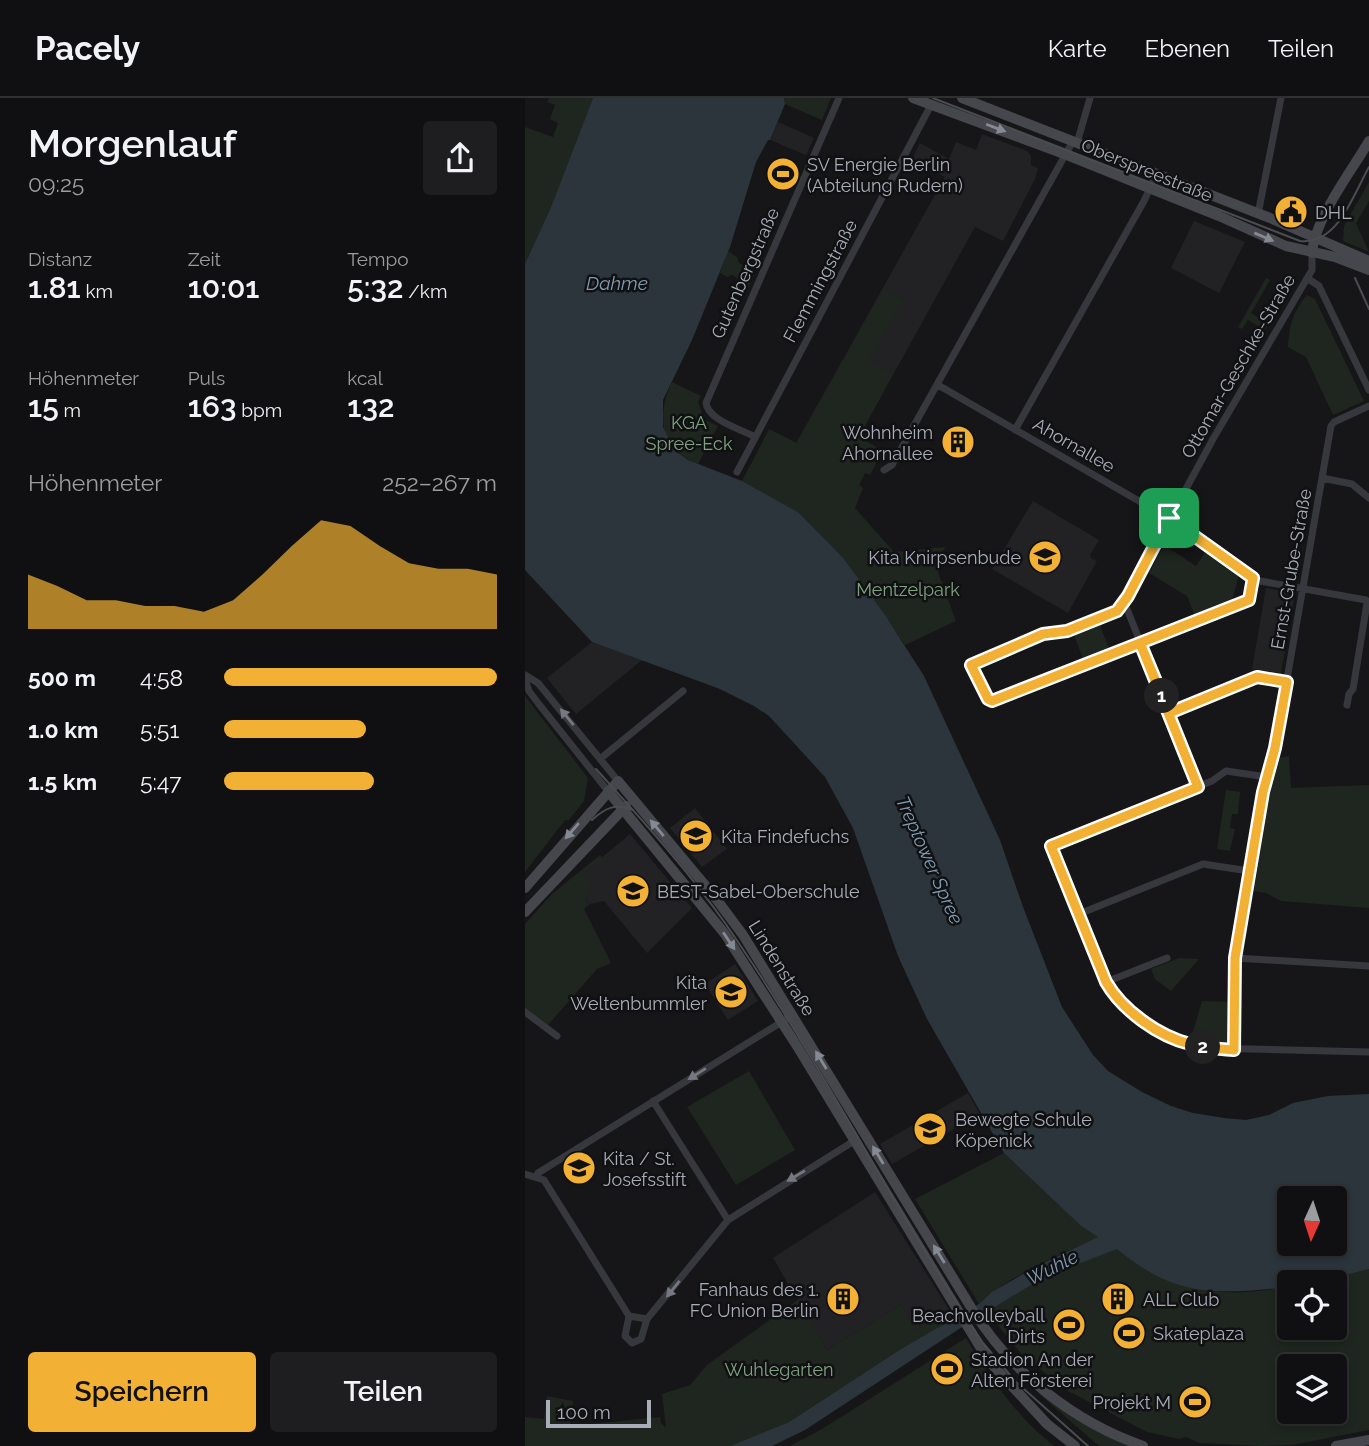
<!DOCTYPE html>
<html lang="de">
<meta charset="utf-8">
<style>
:root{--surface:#101012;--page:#1e1e20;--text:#f1f3f6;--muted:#9c9d9f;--line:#303032;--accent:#f2b134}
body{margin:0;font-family:Raleway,sans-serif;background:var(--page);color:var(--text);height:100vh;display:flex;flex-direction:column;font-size:26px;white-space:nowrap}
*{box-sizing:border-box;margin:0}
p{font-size:23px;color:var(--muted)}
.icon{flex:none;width:38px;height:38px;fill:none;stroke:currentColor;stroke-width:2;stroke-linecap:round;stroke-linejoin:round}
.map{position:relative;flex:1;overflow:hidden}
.sheet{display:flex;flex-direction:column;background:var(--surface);width:525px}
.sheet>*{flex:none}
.needle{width:46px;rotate:183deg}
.tools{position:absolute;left:752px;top:1088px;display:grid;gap:14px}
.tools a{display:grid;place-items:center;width:70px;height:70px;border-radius:7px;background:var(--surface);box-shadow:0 4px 10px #0003,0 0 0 2px var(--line);font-size:35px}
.scale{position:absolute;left:21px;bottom:18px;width:105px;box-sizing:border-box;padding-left:7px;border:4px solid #a8adb8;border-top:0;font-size:19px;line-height:24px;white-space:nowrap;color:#a8adb8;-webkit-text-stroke:5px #111113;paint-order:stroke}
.pin{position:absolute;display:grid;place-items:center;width:60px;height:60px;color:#fff;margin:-30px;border-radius:14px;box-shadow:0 4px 10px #0006}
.km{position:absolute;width:35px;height:35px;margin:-18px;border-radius:50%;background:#222;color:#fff;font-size:19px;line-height:35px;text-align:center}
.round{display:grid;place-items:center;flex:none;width:74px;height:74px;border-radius:7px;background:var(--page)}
.overview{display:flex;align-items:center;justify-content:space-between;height:119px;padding:0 28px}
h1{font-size:38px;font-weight:600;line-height:52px}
.metrics{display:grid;grid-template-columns:repeat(3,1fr);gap:10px;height:119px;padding:7px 28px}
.metrics div{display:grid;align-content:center}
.metrics b{font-size:30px;font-weight:600}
.metrics small{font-size:19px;font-weight:400}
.metrics p{font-size:19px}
.chart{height:196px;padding:14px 28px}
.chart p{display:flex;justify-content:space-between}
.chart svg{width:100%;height:126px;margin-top:7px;fill:var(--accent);opacity:.7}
.cta{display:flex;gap:14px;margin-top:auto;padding:14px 28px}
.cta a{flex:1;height:80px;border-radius:7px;background:var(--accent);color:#111;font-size:28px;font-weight:600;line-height:80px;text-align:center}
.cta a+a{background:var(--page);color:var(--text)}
ul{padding:0 28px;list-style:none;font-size:23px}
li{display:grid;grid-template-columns:112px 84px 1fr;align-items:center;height:52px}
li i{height:18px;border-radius:9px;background:var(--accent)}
header{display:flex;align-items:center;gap:42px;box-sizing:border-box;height:98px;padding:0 35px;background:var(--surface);border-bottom:2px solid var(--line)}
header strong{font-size:33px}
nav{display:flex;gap:38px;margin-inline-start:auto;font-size:24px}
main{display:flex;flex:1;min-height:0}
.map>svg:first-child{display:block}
.built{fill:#222225}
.green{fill:#1e261f;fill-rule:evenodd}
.water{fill:#2c353c;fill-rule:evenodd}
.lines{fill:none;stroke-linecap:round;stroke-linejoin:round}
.street{stroke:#37383d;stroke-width:7}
.secondary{stroke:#45474d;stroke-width:10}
.tram{stroke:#4a4c52;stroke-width:2}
.oneway{fill:#858993}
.oneway2{fill:#757881}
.route-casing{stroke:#fff;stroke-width:14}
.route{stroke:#f2b134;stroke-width:9}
.labels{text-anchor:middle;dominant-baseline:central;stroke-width:5;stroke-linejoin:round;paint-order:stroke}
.poi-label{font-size:18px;fill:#a8adb8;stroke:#111113;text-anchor:start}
.street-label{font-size:18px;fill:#a8adb8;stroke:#111113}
.park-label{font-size:18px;fill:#7fa381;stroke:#111113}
.water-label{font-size:19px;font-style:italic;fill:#7f9bb3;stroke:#111113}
</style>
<header>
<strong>Pacely</strong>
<nav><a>Karte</a><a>Ebenen</a><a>Teilen</a></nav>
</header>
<main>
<section class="sheet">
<div class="overview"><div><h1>Morgenlauf</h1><p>09:25</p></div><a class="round"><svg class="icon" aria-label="share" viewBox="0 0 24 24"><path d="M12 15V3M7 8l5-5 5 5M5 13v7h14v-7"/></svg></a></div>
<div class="metrics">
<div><p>Distanz</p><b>1.81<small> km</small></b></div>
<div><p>Zeit</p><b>10:01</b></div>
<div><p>Tempo</p><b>5:32<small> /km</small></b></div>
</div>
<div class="metrics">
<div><p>Höhenmeter</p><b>15<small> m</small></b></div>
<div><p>Puls</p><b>163<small> bpm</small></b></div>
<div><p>kcal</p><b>132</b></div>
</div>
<div class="chart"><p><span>Höhenmeter</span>252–267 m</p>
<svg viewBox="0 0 160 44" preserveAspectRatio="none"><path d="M0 44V25L10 29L20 34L30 34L40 36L50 36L60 38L70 34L80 25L90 15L100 6L110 8L120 15L130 21L140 23L150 23L160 25V44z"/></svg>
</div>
<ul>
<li><b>500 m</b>4:58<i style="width:100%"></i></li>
<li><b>1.0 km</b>5:51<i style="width:52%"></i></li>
<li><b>1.5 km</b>5:47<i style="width:55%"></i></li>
</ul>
<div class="cta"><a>Speichern</a><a>Teilen</a></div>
</section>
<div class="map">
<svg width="844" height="1348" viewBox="0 0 844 1348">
<rect width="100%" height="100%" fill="#161618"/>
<!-- built -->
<path class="built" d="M253 24 289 40 281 57 245 42Z
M457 36 502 53 506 58V67L513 70 510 81 478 143 450 129 312 378 271 345 420 79 387 61 395 45 424 61 431 44 451 52Z
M669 123 720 144 694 195 646 170Z
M508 403 574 442 565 457 566 460 572 463 543 515 467 471Z
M741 490 770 495 756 575 727 571Z
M67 544 117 562 51 616 22 580Z
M170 710 202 751 177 769 145 730Z
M105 736 167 810 122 855 79 803 65 806 60 801 57 776Z
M210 866 233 903 203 922 180 886Z
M443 995 455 1016 367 1066 355 1046Z
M350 1094 425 1213 391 1233 376 1207 302 1252 248 1160Z"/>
<!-- green -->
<path class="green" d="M24 0H68L26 109 0 166V29L28 39 33 25 25 21 30 7 22 4Z
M259 0H306L297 22 260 6Z
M844 84V103L831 125 844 154 818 143 819 128Z
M203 153 212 159 214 165 226 171 232 169 223 191 220 184 207 177 202 179 195 175Z
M741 180 745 182 726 215 739 223 759 190 765 191 740 232 723 222 717 231 713 229Z
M358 191 378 202 344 263 368 276 334 339 367 358 359 362 354 360 345 377 340 375 334 387 338 390 330 410 369 454 420 449 418 454 424 458 413 474 431 523 380 547 319 461 239 396 217 383 244 331 272 345Z
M782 197 790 201 839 303 808 317 781 259 763 249C764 228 768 213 782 197Z
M147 284 176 298 173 304 179 321 193 328 173 366C135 352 131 318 147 284Z
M639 447 671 468 681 453 714 477 707 503 670 518 662 498 624 475Z
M575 527 584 551 558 561 549 537Z
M0 598 63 680 59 703 44 722H40L0 774Z
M764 658 766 690 844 687V810L756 803 741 795 729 793 750 664 752 660Z
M701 692 715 694 713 716H707L705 730 710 731 705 753 692 751Z
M75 757 78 760 58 776 68 789 60 796V802L65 806 59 811 86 865 72 871 23 927 0 910V826L27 796Z
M654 860 674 861 646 893 630 881 626 871Z
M677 903 705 904V942L702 946 666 941Z
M224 973 270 1052 211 1087 162 1009Z
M479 1055 556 1128 574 1139C533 1158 487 1175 454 1206L390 1101Z
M592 1150C630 1183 672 1197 722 1194 736 1193 750 1190 765 1189V1230H810V1185H790L844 1171V1332L767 1347 736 1348 674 1345 661 1339 654 1341 622 1334 543 1293 498 1258 462 1214 519 1179ZM765 1269H810V1314H765Z
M274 1201 302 1252 376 1207 391 1232 425 1213 428 1222 376 1251 264 1324 205 1348H0V1319L19 1321 22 1298 48 1303 45 1328H66V1326L135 1319 136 1325 141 1330 137 1296 165 1287 182 1267Z
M441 1240C464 1279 493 1320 529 1348H265L297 1331Z
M512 1294 549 1321 603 1348H574Z"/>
<!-- water -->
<path class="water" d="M68 0H259L260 6 245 42H243L231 64 205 149 167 242 138 302V329L150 353 163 362 217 383 274 415 319 461 360 517 399 578 475 742 498 809 537 909 568 957 583 973 617 994 646 1008 668 1015 699 1020 721 1022 744 1017 768 1005 803 998 844 996V1171L790 1185H765V1189C692 1196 652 1201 592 1151L519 1179 434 1231 280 1332 247 1348H205L264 1324 376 1251 454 1206 467 1194 510 1169 573 1139 556 1128 479 1055 402 921 373 858 328 730 300 679 244 618 229 608 195 591 67 544 0 472V166L26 109ZM765 1101H810V1146H765Z"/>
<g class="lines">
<!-- street -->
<path class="street" d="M552 45 565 0
M733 116 756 0
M782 180 794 188 844 292
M413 287 652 425 728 480 735 483 841 502 842 505 828 591 824 596 822 607
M490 332 619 103 631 77
M230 339C216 331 183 322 181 305L314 0
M359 372 367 367 548 43
M212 374 406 7
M797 380 827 386 844 400
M728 480 724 502 467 603 463 601 446 567 447 565 518 536 542 533 592 513 603 498 688 341 787 172V155
M597 507 602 511 673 689
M0 577 13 585 93 683
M0 581 4 593 13 605 83 693
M644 615 732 579 762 584
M75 661 158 593
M742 679 701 673 687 683 526 748 587 895C610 923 647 943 682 950L844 954
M554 816 678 766 724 773
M710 860 844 868
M581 884 642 860
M0 914 32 938
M709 952 710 860 738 694 750 650 806 328 809 324 844 308
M128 1003 203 1122
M0 1076 19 1082 104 1218
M11 1079 13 1075 268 917
M104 1218 100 1238 107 1245 116 1241 122 1221 203 1122 329 1043
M104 1218 122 1221"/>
<!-- secondary -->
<path class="secondary" d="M388 0 542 57 694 118 761 148 810 159 844 172
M437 0 745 120 844 163
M787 155C790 120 826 74 844 43
M83 693 200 836 272 948 463 1262 522 1326 550 1348
M0 790 93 683 189 798 218 837 447 1211C486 1274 547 1323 618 1348
M0 814 101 708
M811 1348 844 1342"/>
<!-- tram -->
<path class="tram" d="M408 0 775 143C813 147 828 97 844 69
M830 180 844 211
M71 671C116 721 162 771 200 825 294 960 367 1108 458 1245L491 1284 563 1348
M67 722C80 710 90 705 108 712"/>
</g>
<!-- one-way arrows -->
<defs><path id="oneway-solid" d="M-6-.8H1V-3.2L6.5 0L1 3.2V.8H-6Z" transform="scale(1.75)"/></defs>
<g class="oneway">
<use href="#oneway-solid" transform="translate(471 30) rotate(21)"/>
<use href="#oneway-solid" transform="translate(739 139) rotate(23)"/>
<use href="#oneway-solid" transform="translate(132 730) rotate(-130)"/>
<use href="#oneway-solid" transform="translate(47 733) rotate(131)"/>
<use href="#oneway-solid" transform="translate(204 843) rotate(56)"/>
<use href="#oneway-solid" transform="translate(296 962) rotate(-121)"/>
<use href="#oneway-solid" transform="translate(353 1057) rotate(-121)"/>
<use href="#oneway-solid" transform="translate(414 1156) rotate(-122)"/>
</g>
<g class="oneway2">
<use href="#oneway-solid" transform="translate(42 619) rotate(-129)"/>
<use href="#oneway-solid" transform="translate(172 976) rotate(148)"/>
<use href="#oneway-solid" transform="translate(271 1078) rotate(149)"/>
<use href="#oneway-solid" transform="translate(148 1191) rotate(129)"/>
</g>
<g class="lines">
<defs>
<path id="route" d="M644 420 603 498 592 513 542 533 518 536 446 567 463 601 467 603 615 545 673 689 526 748 581 884C597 912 633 938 665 946 679 950 694 951 709 952L710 860 738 694 750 650 762 584 732 579 644 615 640 605 615 545 724 502 728 480 644 420"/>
</defs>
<!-- route casing -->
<use href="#route" class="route-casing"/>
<!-- route -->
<use href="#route" class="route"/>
</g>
<!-- icons -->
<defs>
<symbol id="stadium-disc" viewBox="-11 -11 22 22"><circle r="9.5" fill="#f2b134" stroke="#111113"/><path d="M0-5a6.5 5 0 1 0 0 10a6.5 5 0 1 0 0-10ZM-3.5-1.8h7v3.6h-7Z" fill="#111"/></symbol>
<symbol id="civic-disc" viewBox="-11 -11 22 22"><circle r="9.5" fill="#f2b134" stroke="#111113"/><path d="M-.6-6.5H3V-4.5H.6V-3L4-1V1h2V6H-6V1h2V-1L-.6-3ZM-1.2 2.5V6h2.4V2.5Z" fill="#111"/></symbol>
<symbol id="building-disc" viewBox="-11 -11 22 22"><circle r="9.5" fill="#f2b134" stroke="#111113"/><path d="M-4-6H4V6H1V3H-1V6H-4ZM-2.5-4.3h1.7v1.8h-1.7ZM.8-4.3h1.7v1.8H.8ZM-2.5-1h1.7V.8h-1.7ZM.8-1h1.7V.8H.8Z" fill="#111"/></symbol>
<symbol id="school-disc" viewBox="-11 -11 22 22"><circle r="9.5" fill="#f2b134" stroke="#111113"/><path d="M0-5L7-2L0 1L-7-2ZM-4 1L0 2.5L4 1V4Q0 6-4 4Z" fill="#111"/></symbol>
</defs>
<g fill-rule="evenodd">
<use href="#stadium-disc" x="239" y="57" width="38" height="38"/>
<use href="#civic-disc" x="747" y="95" width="38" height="38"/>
<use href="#building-disc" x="414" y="325" width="38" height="38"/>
<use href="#school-disc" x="501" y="440" width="38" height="38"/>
<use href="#school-disc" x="152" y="719" width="38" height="38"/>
<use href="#school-disc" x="89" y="774" width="38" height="38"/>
<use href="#school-disc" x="187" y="875" width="38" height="38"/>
<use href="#school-disc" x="386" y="1012" width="38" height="38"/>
<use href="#school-disc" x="35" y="1051" width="38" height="38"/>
<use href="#building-disc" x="299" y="1182" width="38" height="38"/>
<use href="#building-disc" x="574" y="1182" width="38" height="38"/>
<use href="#stadium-disc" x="525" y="1208" width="38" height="38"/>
<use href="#stadium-disc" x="585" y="1216" width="38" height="38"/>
<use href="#stadium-disc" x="403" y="1252" width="38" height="38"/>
<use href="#stadium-disc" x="651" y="1285" width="38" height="38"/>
</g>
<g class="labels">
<!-- poi labels -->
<g class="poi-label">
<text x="282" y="66">SV Energie Berlin<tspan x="282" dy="21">(Abteilung Rudern)</tspan></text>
<text x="790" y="114">DHL</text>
<text x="408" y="334" text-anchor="end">Wohnheim<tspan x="408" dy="21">Ahornallee</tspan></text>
<text x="496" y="459" text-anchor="end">Kita Knirpsenbude</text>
<text x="196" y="738">Kita Findefuchs</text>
<text x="132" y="793">BEST-Sabel-Oberschule</text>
<text x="182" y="884" text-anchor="end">Kita<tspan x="182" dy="21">Weltenbummler</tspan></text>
<text x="430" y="1021">Bewegte Schule<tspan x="430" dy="21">Köpenick</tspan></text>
<text x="78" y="1060">Kita / St.<tspan x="78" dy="21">Josefsstift</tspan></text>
<text x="294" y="1191" text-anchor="end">Fanhaus des 1.<tspan x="294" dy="21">FC Union Berlin</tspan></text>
<text x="618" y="1201">ALL Club</text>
<text x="520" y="1217" text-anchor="end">Beachvolleyball<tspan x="520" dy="21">Dirts</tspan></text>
<text x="628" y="1235">Skateplaza</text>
<text x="446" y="1261">Stadion An der<tspan x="446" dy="21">Alten Försterei</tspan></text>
<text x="646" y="1304" text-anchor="end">Projekt M</text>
</g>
<!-- street labels -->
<g class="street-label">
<text transform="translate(622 72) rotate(22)">Oberspreestraße</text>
<text transform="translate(220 175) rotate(-66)">Gutenbergstraße</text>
<text transform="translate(295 183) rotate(-62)">Flemmingstraße</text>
<text transform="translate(713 268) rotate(-60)">Ottomar-Geschke-Straße</text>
<text transform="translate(549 347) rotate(30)">Ahornallee</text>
<text transform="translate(766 471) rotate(-80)">Ernst-Grube-Straße</text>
<text transform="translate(257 870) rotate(58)">Lindenstraße</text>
</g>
<!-- park labels -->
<g class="park-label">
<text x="164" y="324">KGA<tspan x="164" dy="21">Spree-Eck</tspan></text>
<text x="383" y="491">Mentzelpark</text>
<text x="254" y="1271">Wuhlegarten</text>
</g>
<!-- water labels -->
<g class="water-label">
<text x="92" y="185">Dahme</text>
<text transform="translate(405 762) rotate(66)">Treptower Spree</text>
<text transform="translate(527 1169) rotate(-27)">Wuhle</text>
</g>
</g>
</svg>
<div class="tools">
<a><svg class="needle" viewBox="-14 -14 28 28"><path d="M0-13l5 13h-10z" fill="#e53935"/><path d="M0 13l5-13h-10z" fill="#9c9d9f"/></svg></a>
<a><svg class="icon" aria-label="locate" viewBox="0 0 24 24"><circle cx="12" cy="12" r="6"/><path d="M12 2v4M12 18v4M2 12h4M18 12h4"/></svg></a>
<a><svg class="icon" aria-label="layers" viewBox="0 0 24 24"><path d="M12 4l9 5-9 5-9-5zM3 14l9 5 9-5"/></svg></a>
</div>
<div class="scale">100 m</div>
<div class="pin" style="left:644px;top:420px;background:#1e9e55"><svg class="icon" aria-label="arrive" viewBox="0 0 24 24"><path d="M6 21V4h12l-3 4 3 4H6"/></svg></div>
<b class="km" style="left:637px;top:598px">1</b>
<b class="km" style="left:678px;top:949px">2</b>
</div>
</main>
